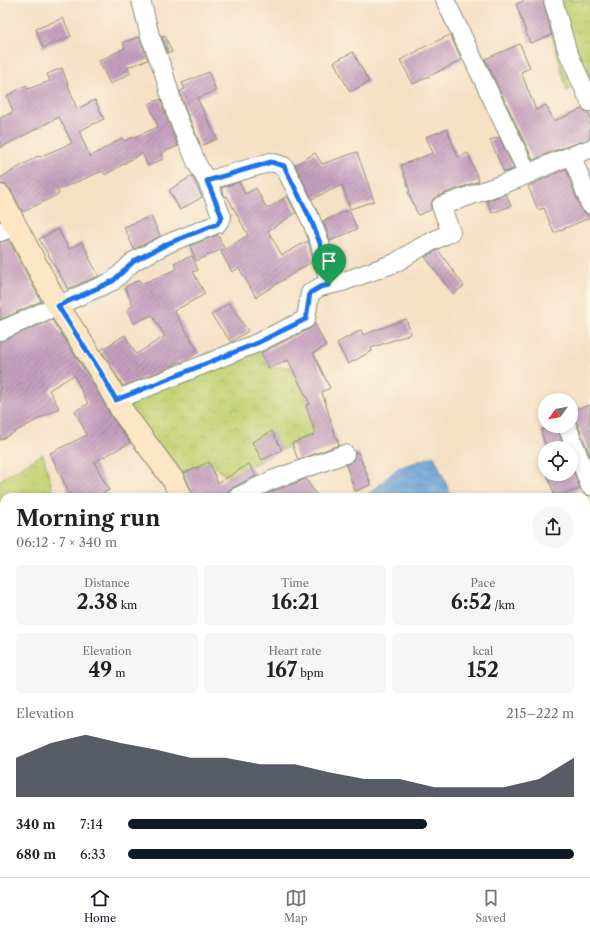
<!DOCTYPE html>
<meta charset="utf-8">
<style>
:root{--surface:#fff;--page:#f6f6f6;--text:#222;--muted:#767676;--line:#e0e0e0;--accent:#111827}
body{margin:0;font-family:"Libre Caslon Text",serif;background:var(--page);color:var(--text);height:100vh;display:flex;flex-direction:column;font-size:15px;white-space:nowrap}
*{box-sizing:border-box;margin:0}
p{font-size:13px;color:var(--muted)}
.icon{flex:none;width:22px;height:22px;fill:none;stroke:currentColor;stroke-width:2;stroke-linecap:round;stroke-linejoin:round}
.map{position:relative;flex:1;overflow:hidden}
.drawer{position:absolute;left:0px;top:493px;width:590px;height:384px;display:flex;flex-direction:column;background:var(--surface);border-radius:12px 12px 0 0;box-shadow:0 2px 6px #0003}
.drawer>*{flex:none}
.needle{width:26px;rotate:237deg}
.buttons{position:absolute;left:538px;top:393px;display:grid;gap:8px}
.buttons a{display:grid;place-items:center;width:40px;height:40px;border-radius:50%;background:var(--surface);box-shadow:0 2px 6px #0003;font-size:20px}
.pin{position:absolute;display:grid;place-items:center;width:34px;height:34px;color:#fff;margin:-41px -17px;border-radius:50% 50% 50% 0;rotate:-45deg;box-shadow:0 0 4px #0007}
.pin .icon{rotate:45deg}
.round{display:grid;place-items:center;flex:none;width:42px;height:42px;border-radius:21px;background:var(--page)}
.headline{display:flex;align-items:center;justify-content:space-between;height:68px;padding:0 16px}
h1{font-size:22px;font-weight:800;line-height:30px}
.stats{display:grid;grid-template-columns:repeat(3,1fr);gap:6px;height:68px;padding:4px 16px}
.stats div{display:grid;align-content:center;border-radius:6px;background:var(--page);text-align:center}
.stats b{font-size:20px;font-weight:800}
.stats small{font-size:11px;font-weight:400}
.stats p{font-size:11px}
.chart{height:112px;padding:8px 16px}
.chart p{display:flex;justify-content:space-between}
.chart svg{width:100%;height:72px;margin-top:4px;fill:var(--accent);opacity:.7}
ul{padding:0 16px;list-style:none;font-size:13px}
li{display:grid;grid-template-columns:64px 48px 1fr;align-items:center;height:30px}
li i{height:10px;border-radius:5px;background:var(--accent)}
.tabs{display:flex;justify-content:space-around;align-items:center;height:56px;border-top:1px solid var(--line);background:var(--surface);font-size:11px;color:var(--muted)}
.tabs a{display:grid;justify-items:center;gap:2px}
.tabs .active{color:var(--accent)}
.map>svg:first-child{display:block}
.park{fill:url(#park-crowns);stroke:#718754}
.water{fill:url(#water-waves);stroke:#426e84}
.building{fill:url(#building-hatch)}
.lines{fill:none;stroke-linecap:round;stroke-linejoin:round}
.street-casing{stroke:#8a8e7c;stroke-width:20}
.secondary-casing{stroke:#8a8e7c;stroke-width:24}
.street{stroke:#fff;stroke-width:18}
.secondary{stroke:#fce6c4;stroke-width:22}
.route-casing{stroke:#fff;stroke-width:8}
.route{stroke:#1a73e8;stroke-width:5}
</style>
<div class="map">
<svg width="590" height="877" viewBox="0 0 590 877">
<defs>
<pattern id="park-crowns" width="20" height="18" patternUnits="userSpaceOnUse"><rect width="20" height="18" fill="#c3d173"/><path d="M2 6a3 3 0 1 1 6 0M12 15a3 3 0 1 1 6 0" fill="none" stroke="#a7b464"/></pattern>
<pattern id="water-waves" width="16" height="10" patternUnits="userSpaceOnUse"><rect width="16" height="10" fill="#659ed4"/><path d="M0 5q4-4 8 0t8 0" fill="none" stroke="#5382ad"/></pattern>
<pattern id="building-hatch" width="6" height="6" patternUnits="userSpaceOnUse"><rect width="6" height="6" fill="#c49ebe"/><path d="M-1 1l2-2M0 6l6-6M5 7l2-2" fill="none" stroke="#9f829b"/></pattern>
</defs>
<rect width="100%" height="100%" fill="#fcf5e5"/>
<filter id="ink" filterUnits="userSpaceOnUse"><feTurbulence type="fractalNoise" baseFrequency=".025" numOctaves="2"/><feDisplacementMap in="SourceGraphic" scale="8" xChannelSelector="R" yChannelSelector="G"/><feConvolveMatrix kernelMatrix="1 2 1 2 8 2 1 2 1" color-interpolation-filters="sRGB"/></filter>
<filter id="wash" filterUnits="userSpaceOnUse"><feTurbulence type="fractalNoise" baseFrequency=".012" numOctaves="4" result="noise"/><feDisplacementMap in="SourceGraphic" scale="16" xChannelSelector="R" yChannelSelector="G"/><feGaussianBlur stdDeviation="0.9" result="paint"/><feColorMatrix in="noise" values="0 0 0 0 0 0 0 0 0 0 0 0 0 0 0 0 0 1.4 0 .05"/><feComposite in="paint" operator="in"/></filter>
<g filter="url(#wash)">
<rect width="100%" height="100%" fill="#f5e0c4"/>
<!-- park -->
<path class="park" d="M543 0H590V76L580 81 567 91Z
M259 348 269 368 290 367 307 399 314 433 282 450 271 431 252 442 262 460 227 477 209 462 173 476 116 401Z
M43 454 54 497H4V707H0V480Z"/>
<!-- water -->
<path class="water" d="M434 456 452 497H356L368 495 398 468Z
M0 583 4 588V641L0 643Z"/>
<g id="blocks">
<!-- building -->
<path class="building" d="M526 0H543L552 35 530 43 516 4Z
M63 18 71 36 43 48 36 29Z
M450 35 462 60 413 84 400 60 418 51V50Z
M165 36 172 52 168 53 162 37Z
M139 37 148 60 127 67 131 73 110 84 99 61 125 48 123 42Z
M520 44 530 68 521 72 536 110 546 105 554 121 582 109 590 114V139L553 151 533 160 485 59Z
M353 52 369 82 350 92 334 62Z
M62 68 77 109 95 100 104 119 79 131 90 157 122 138 124 141 158 127 149 104 161 99 165 115 178 146 161 153 163 159 148 166 142 153 105 175 103 171 57 190 59 194 23 212 11 190 6 185 0 184V178L38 156 39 157 72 143 59 117 0 148V118L13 112 7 96 26 85 28 89 50 81 47 74Z
M209 72 216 91 197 98 217 139 201 146 185 108 180 91 185 89 182 83Z
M447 129 458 157 468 153 479 181 437 196 433 199 431 204V210L418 215 408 192H410L401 165 433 153 426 137Z
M499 137 514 169 504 172 490 140Z
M357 152 374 201 350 209 342 185 312 199 295 165 315 153 322 164Z
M566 169 580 208 583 212 587 214 589 218 554 233 544 208 538 210 528 186Z
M192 176 202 197 180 210 169 190Z
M239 182 245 194 256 188 267 209 287 196 296 213 268 231 282 255 308 241 313 261 256 297 239 268 232 272 221 252 248 235 227 196 225 197 221 188Z
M506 194 511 206 492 213 487 201Z
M349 210 357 229 330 241 323 221Z
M151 216 160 236 134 249 124 227Z
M58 229 69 249 82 242 90 257 89 258 99 276 68 289 39 239Z
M218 235 224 248 196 261 190 246Z
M9 240 41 301 0 320V242Z
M438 250 464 286 453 294 425 257Z
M192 256 198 270 193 272 205 294 174 311 199 352 184 361 181 363 180 361 170 367 123 386 101 350 125 335 136 354 165 336 152 315 134 323 127 309 133 306 125 287 139 280 141 284 177 269 174 263Z
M229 303 248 331 231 342 211 315Z
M406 319 411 334 371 348 372 351 348 364 337 343 361 330 363 335Z
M52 320 89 377 112 418 130 443 94 462 109 490 96 497H71L50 453 87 435 75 411 88 404 74 375 49 390 59 408 0 440V341Z
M315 324 326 346 313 353 330 388 322 392 331 421H330L339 445 298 460 292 443 314 435V433H315L306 405 310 404 288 360 269 368 261 353 311 328Z
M590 405V457L577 422 571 417V410Z
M555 426H557L564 448H546L541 430Z
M272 431 282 450 262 460 252 442Z
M358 452 371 485 355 491 346 465 353 461 355 453Z
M209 462 218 483 249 464 256 476 232 488 228 491 227 497H194L184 473Z
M571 466 580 489 555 497 547 474H571Z
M306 479 318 497H261L276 490Z"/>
</g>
</g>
<g filter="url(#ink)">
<use href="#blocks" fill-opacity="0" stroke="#8a8e7c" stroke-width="1"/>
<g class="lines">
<defs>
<path id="street" d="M445 0 528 174
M553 0 567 50 590 102
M572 156 590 204
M207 181 271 162 284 166 311 220 320 243 329 285
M0 232 16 226
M0 331 113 281 134 261 169 243 217 224 222 217 207 181 197 164 175 111 163 70 150 36 141 0
M116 400 257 343 306 319 310 293 320 287 342 282 395 263 421 247 451 232 441 206 517 179 557 161 590 149
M567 426 590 486
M237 497 272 480 345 454
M586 606 590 604
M586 757 590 768
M0 825 4 824
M586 847 590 844
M397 873 399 877
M324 877 332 873
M541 877 548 873"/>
<path id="secondary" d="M0 196 58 306 100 371 123 412 174 481 181 497
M161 877 164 873"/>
</defs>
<!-- street casing -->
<use href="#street" class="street-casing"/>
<!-- secondary casing -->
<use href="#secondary" class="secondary-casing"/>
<!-- street -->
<use href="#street" class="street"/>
<!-- secondary -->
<use href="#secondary" class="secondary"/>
</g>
</g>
<g class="lines" filter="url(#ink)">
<defs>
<path id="route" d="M271 162 284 166 311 220 320 243 329 285 320 287 310 293 306 319 257 343 116 400 100 371 58 306 113 281 134 261 169 243 217 224 222 217 207 181Z"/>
</defs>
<!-- route casing -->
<use href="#route" class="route-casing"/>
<!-- route -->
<use href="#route" class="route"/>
</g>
</svg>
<div class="buttons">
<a><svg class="needle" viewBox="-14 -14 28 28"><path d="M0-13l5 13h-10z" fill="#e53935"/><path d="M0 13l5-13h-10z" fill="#767676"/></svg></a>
<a><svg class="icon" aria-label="locate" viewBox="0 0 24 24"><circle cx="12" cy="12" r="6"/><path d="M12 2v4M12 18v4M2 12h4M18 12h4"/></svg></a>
</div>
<div class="pin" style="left:329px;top:285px;background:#1e9e55"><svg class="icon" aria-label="arrive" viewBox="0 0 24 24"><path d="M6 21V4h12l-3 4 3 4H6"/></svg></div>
<section class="drawer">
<div class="headline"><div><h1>Morning run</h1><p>06:12 · 7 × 340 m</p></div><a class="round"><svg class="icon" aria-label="share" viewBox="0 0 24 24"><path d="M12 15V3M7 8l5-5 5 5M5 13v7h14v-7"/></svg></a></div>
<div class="stats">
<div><p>Distance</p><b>2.38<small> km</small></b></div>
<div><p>Time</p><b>16:21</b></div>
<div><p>Pace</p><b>6:52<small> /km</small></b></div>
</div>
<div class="stats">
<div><p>Elevation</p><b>49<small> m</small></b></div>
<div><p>Heart rate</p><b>167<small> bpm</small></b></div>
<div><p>kcal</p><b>152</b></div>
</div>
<div class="chart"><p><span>Elevation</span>215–222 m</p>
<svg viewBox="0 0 160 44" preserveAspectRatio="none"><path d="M0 44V20L10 11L20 6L30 11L40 15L50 20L60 20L70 24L80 24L90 29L100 33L110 33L120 38L130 38L140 38L150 33L160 20V44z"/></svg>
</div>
<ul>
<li><b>340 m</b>7:14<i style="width:67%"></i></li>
<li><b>680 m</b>6:33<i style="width:100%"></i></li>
</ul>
</section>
</div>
<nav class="tabs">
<a class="active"><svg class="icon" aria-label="home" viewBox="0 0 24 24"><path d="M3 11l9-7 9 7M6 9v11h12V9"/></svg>Home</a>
<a><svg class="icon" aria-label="map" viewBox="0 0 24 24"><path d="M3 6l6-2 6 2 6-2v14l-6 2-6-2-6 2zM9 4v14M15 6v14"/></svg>Map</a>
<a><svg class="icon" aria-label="saved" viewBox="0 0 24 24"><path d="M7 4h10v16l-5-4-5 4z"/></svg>Saved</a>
</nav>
